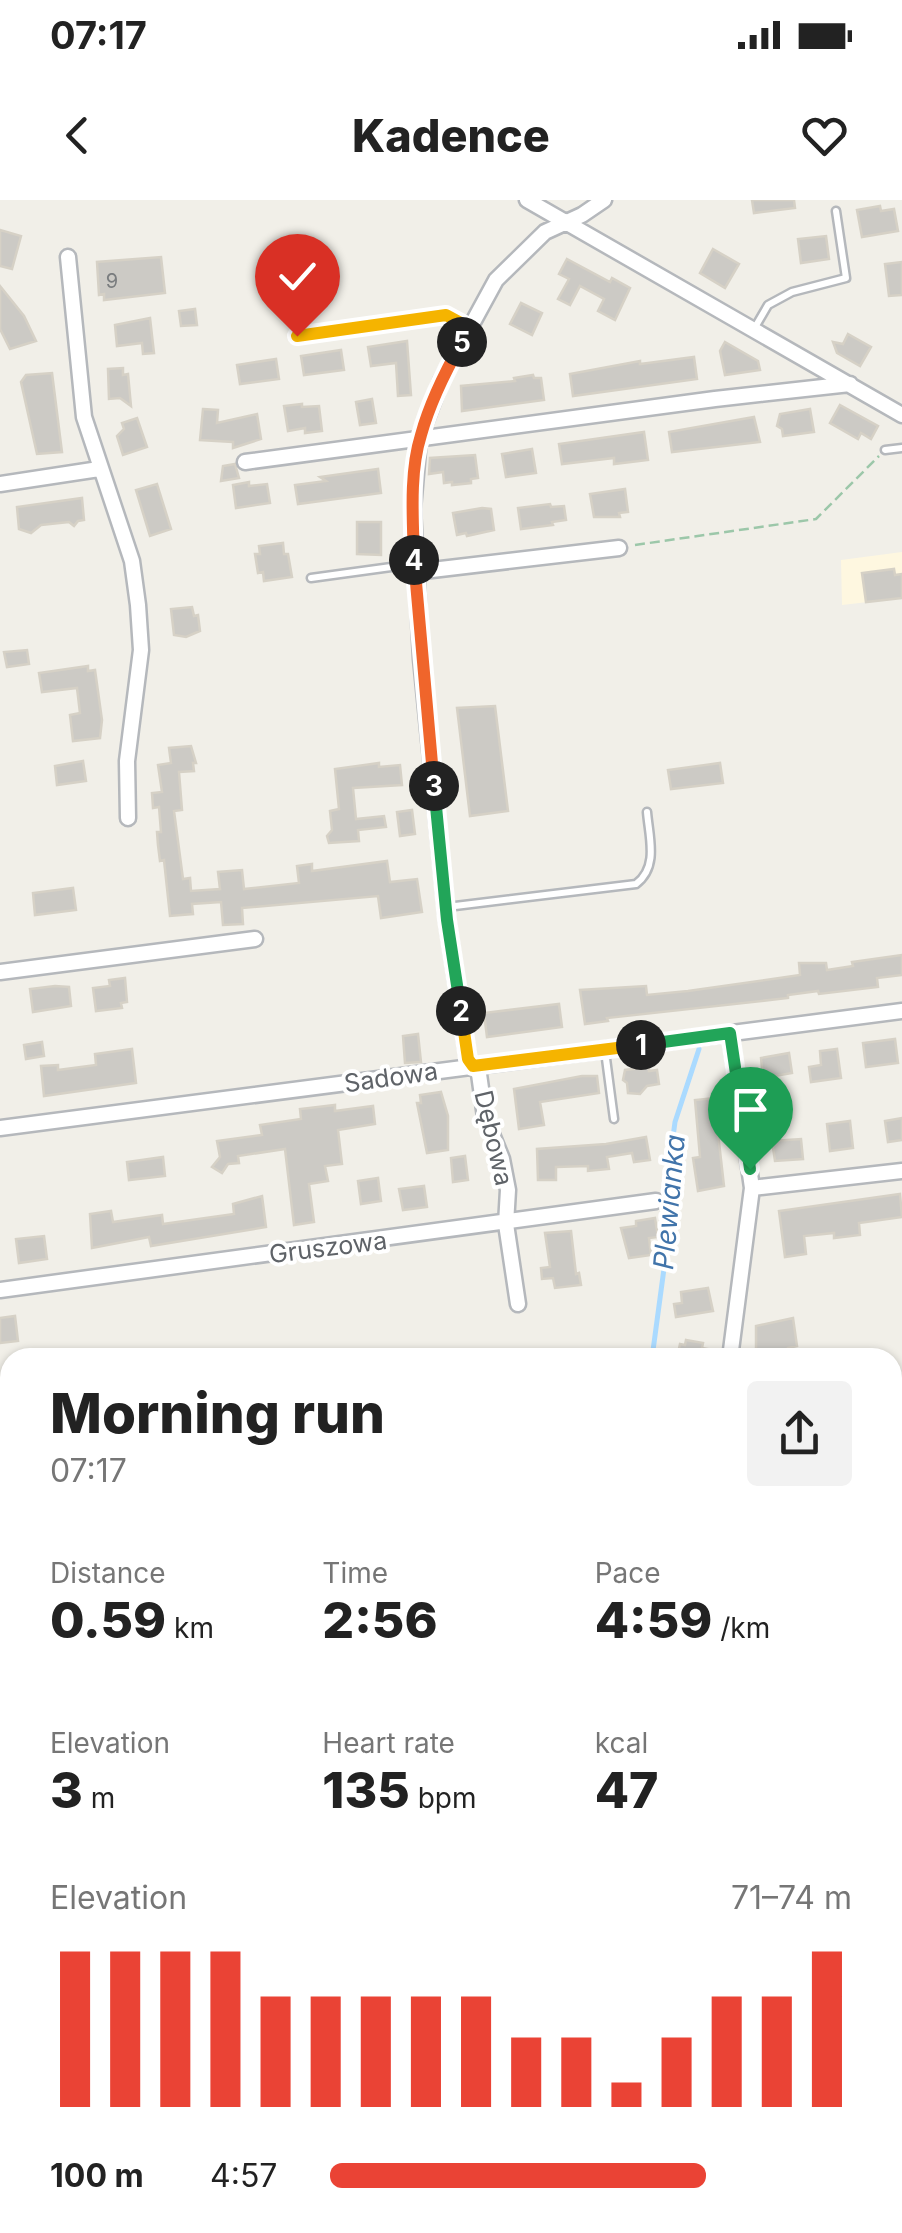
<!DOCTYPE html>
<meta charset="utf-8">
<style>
:root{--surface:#fff;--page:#f2f2f2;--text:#222;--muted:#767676;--accent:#ea4335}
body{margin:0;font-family:Inter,sans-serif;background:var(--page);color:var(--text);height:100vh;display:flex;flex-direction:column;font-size:38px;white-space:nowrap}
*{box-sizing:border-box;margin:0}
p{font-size:32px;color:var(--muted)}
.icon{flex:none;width:55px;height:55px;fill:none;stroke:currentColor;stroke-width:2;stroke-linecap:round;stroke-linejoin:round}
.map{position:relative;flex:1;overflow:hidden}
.drawer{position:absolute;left:0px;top:1148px;width:902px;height:888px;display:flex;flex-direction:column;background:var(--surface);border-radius:30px 30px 0 0;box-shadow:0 2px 8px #0004}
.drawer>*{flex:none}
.pin{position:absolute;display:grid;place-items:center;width:85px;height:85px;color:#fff;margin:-102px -42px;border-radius:50% 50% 50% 0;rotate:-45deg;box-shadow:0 0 10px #0007}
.pin .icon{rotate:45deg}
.km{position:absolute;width:50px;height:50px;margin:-25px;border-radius:50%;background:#222;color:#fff;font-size:28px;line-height:50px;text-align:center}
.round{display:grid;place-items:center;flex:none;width:105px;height:105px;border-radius:10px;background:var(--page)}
.summary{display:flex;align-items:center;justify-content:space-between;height:170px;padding:0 50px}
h1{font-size:55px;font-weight:800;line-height:75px}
.stats{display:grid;grid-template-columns:repeat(3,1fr);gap:15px;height:170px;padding:10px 50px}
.stats div{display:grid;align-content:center}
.stats b{font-size:50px;font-weight:800}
.stats small{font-size:28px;font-weight:400}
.stats p{font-size:28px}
.chart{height:280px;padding:20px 50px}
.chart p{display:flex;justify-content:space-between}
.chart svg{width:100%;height:180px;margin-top:10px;stroke:var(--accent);stroke-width:6}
ul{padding:0 50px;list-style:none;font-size:32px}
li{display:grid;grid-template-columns:160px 120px 1fr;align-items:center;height:75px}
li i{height:25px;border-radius:12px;background:var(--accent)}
.status{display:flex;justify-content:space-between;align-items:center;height:70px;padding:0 50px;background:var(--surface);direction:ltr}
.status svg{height:28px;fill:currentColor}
header{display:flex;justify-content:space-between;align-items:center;height:130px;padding:0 50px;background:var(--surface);font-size:45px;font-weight:800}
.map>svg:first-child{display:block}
.commercial{fill:#fef7e0}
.industrial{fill:url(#industrial-grid)}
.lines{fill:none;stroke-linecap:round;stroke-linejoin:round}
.stream{stroke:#aadaff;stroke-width:5}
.building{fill:#cccac5;stroke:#d6d1c6;stroke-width:2.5}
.service-casing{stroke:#b5b8bc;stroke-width:11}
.minor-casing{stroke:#b5b8bc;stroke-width:19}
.path{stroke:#9cc7a9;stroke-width:2.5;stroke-dasharray:10 5;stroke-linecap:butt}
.service{stroke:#fff;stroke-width:6}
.minor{stroke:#fff;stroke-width:14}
.split-1-casing{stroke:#fff;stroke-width:20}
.split-2-casing{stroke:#fff;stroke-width:20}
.split-3-casing{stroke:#fff;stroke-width:20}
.split-4-casing{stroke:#fff;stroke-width:20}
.split-5-casing{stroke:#fff;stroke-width:20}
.split-6-casing{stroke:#fff;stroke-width:20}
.split-1{stroke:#22a559;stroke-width:12}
.split-2{stroke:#f5b400;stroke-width:12}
.split-3{stroke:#22a559;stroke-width:12}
.split-4{stroke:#f0652b;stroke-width:12}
.split-5{stroke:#f0652b;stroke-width:12}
.split-6{stroke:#f5b400;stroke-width:12}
.labels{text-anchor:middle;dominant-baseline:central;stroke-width:8;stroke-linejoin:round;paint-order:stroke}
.number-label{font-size:20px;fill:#7a7d7f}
.street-label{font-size:25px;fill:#5f6368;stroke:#fff}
.water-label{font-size:28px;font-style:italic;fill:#4174aa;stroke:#fff}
</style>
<div class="status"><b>07:17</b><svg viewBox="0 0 49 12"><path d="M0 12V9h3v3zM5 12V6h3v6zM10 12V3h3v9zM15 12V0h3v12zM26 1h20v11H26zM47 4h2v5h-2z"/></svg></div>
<header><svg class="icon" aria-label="back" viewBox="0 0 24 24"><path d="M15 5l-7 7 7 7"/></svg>Kadence<svg class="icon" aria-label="heart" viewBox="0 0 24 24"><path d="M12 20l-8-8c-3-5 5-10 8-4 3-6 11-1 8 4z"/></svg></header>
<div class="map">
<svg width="902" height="2033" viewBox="0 0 902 2033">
<defs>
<pattern id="industrial-grid" width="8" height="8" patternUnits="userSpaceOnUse" patternTransform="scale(2.5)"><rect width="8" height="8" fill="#e0deda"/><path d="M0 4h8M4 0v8" fill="none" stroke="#b9b8b5"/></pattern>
</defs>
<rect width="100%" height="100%" fill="#f1efe8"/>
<!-- commercial -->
<path class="commercial" d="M902 352V398L842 405 841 360Z"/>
<!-- industrial -->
<path class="industrial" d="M898 1924 902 1931V2033H801L797 2025H892L893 1927Z"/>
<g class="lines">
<!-- stream -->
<path class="stream" d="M652 1158 672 1009 671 952 675 922 699 849
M664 2025 666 2033"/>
</g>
<!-- building -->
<path class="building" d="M752 0H794L795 8 754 13Z
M880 6 881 11 894 9 898 31 862 37 857 10Z
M0 30 21 36 12 69 0 66Z
M826 36 829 59 801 63 798 39Z
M713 49 739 64 725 88 700 73Z
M161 57 165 93 104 100V94L99 95 97 62Z
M567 59 610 82 612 78 630 88 615 120 598 111 604 99 580 86 570 105 558 99 569 79 559 74Z
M902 62V95L889 96 885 64Z
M310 79 311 86H316L319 106 289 111 285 84Z
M0 86 24 116 36 141 10 149 0 129Z
M521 103 542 113 532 135 510 124Z
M195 109 197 125 181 126 179 111Z
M150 118 154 153 143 154 142 143 117 146 115 125Z
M848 134 871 147 860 166 837 153 833 142 843 144Z
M407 141 411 195 398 196 396 163 371 166 368 147Z
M725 142 758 161 760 170 725 175 720 151Z
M341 150 344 170 304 175 301 156Z
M694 157 697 179 573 196 570 174 640 161V164L648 163Z
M276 159 279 179 240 184 237 165Z
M123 168V175L128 174 131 206 120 198 109 199 108 169Z
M52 173 62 252 37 254 21 182 26 175Z
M533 175 534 178H541L544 200 462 211 461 186 515 181 514 178Z
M372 199 376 223 360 225 356 202Z
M302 204V207L319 206 322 231 305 233V228L288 231 284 206Z
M840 205 878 226 871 239 861 233 858 239 830 223Z
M203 209 218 210 217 223 257 214 261 239 233 248V242L200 240Z
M810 209 814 232 783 236 782 229 777 226 780 214Z
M754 217 760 242 672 252 669 232Z
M137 218 147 247 123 255 117 236 124 229 122 223Z
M644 232 648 260 614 264V258L562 264 559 244Z
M532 249 536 273 506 277 502 254Z
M475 255 478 278 471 279V283L452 285V282L444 283 443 272 429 274 430 258Z
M235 264 239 278 221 281 223 266Z
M378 269 381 293 298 304 295 285 326 281 320 277Z
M249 282V286L267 284 270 303 236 308 233 285Z
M157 284 171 329 150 336 136 290Z
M625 289 628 312 619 313 620 317H594L590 294Z
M82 298 84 320 78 321 74 326 69 322 41 325 31 333 19 329 17 307Z
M550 304 551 307 564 306 566 320 552 322 553 325 521 329 518 308Z
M482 308 491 309 494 330 467 336 466 333 457 335 453 313Z
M357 322H381V355L357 354Z
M283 343 284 354H288L292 377 264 381 263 372 258 373 255 354H260L259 346Z
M894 369 895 375 902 374V398L866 402 862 373Z
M192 407 194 416 198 415 200 431 186 437 174 435 171 409Z
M27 450 29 464 7 467 4 452Z
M88 466V471L95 470 102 520 100 538 73 541 70 515 80 513 77 488 42 492 39 473Z
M495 506 508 611 470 616 457 508Z
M191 546 196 563H193L194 571 179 572 182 610 174 611 183 679 190 678 191 691 220 689 218 672 242 670 244 689 299 683 297 666 312 664V671L387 661 390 682 417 679 422 712 381 718 378 696 242 708 243 724 223 725 221 702 192 704 193 714 170 716 164 660 160 661 158 645 157 632H161L159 607 153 608 152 593 162 592 158 565 171 563 169 548Z
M83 561 86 581 57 585 55 566Z
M379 563V567L400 565 402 585 353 588 356 619 384 616 386 627 358 630 359 641 329 643 327 636 332 630 330 611 339 609 335 569Z
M720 563 723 583 671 589 668 570Z
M412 610 415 634 400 636 397 612Z
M73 688 76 710 35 715 33 693Z
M902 755V775L877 778 878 787 819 794 818 791 788 795V798L607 818 608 821 585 824 580 790 646 786 647 795 688 791 800 775 799 763H826L827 770 853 766 852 762Z
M125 778 127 802 121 803 122 808 96 811 93 788 110 786 109 780Z
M55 786 69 787 71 806 33 812 30 789Z
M559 804 562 827 487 837 484 813Z
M418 834 421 862 405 863 403 836Z
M895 839 898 863 866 867 863 843Z
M42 842 44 856 26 859 24 845Z
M132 849 136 883 44 896 41 866 58 865V870L96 865 95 854Z
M837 849 841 878 811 882 809 867 821 865 820 851Z
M789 853 792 873 763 878 761 858Z
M649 867V871L657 870 659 884 647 886 640 894 628 893 627 883 623 880 625 870Z
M582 876H597L599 893 540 902 544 925 519 929 514 889Z
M441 892 448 916V950L427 953 417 903H421L420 895Z
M714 898 724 986 698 991 693 958 700 957 695 900Z
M335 905V911L373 906 375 924 338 930 342 964 325 966 328 981 309 984 314 1022 294 1025 285 949 238 956 239 963 228 964 222 973 212 967 220 957 217 941 262 935 260 925 301 919 300 909Z
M902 918V940L888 942 885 921Z
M850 921 853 948 830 951 827 924Z
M646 937 650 960 634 962 632 953 607 957 609 969 588 971V966L556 967V980H538L537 949 606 944Z
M801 939 803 959 775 961 772 941Z
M465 956 468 980 453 982 451 958Z
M163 957 165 976 129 980 127 962Z
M378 978 381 1001 361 1004 358 981Z
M424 986 427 1007 403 1010 399 989Z
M900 994 902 1017 859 1023 860 1035 834 1038V1033L804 1036 806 1054 785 1057 779 1011Z
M262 996 266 1027 151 1046 149 1037 92 1048 90 1014 111 1011 113 1022 162 1015 163 1024 234 1014 233 1004Z
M655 1018 658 1037 649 1038 651 1055 629 1058 621 1028 636 1026V1021Z
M571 1031 576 1074 579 1073 581 1085 555 1088 553 1078 542 1079 541 1068 550 1067 545 1033Z
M44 1036 47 1059 19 1063 16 1039Z
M708 1088 713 1111 676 1117 674 1104 682 1103 681 1092Z
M15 1116 18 1141 0 1143V1118Z
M793 1118 797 1146 788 1148V1151L756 1156V1126Z
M686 1140 703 1143 702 1148 718 1151 717 1158H677L680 1144 685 1145Z"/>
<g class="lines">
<defs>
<path id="service" d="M754 129 768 105 792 92 846 78 836 11
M297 136 446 115 469 127
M885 250 902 248
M311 378 413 364
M447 707 636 684C659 667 649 637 647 612
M605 851 614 919
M892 1214 902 1213"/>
<path id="minor" d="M527 0 902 215
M68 57 84 217 132 361 138 405 141 450 127 561 128 618
M245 262 715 199 850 184
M0 284 99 269
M415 372 619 348
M0 772 255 739
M730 833 752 988 730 1158
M0 928 902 811
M752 988 902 971
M0 1090 656 1001
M518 1104 506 1024 508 990 502 959 485 917 479 874 468 859 447 720 421 459 413 309 419 239 441 181 496 80 545 32 582 15 604 0
M0 1334 10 1333
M892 1347 902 1346
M892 1491 902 1489
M892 1661 902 1660
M892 1852 902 1847"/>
</defs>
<!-- service casing -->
<use href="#service" class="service-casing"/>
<!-- minor casing -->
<use href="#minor" class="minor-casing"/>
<!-- path -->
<path class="path" d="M635 345 816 319 879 256"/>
<!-- service -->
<use href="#service" class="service"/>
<!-- minor -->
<use href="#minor" class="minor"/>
</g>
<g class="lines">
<defs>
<path id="split-1" d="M641 845 730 833 750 969"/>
<path id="split-2" d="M461 811 468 859 473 866 641 845"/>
<path id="split-3" d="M434 586 447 720 461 811"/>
<path id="split-4" d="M414 360 434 586"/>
<path id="split-5" d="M414 360C413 320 409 273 421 235 430 202 445 172 462 142"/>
<path id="split-6" d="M297 136 446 115 470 128 462 142"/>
</defs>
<!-- split-1 casing -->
<use href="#split-1" class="split-1-casing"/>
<!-- split-2 casing -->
<use href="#split-2" class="split-2-casing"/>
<!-- split-3 casing -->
<use href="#split-3" class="split-3-casing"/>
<!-- split-4 casing -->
<use href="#split-4" class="split-4-casing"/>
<!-- split-5 casing -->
<use href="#split-5" class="split-5-casing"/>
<!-- split-6 casing -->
<use href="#split-6" class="split-6-casing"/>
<!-- split-1 -->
<use href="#split-1" class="split-1"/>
<!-- split-2 -->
<use href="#split-2" class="split-2"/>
<!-- split-3 -->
<use href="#split-3" class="split-3"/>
<!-- split-4 -->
<use href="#split-4" class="split-4"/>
<!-- split-5 -->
<use href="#split-5" class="split-5"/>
<!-- split-6 -->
<use href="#split-6" class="split-6"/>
</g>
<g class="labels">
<!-- number labels -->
<g class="number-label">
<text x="112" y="81">9</text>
</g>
<!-- street labels -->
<g class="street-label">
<text transform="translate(391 877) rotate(-8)">Sadowa</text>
<text transform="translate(494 938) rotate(77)">Dębowa</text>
<text transform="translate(328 1047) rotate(-7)">Gruszowa</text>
</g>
<!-- water labels -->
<g class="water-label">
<text transform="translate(669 1002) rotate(-85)">Plewianka</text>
</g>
</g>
</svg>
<div class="pin" style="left:750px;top:969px;background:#1e9e55"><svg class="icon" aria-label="arrive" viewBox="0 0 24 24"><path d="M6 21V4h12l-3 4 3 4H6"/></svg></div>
<div class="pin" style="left:297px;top:136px;background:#d93025"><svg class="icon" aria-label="check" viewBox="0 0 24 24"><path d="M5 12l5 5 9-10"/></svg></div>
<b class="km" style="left:641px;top:845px">1</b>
<b class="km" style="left:461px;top:811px">2</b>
<b class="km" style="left:434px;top:586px">3</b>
<b class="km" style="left:414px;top:360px">4</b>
<b class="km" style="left:462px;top:142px">5</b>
<section class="drawer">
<div class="summary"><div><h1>Morning run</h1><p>07:17</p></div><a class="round"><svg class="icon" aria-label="share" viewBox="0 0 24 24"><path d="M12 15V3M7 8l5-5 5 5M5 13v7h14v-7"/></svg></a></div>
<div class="stats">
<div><p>Distance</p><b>0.59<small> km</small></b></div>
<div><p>Time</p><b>2:56</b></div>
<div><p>Pace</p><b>4:59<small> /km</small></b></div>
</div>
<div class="stats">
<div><p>Elevation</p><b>3<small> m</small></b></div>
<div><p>Heart rate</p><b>135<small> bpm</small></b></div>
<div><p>kcal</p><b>47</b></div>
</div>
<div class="chart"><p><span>Elevation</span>71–74 m</p>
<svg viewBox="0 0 160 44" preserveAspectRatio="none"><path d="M5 44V6M15 44V6M25 44V6M35 44V6M45 44V17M55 44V17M65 44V17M75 44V17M85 44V17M95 44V27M105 44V27M115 44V38M125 44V27M135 44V17M145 44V17M155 44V6"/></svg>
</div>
<ul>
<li><b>100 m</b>4:57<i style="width:72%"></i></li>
</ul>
</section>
</div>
